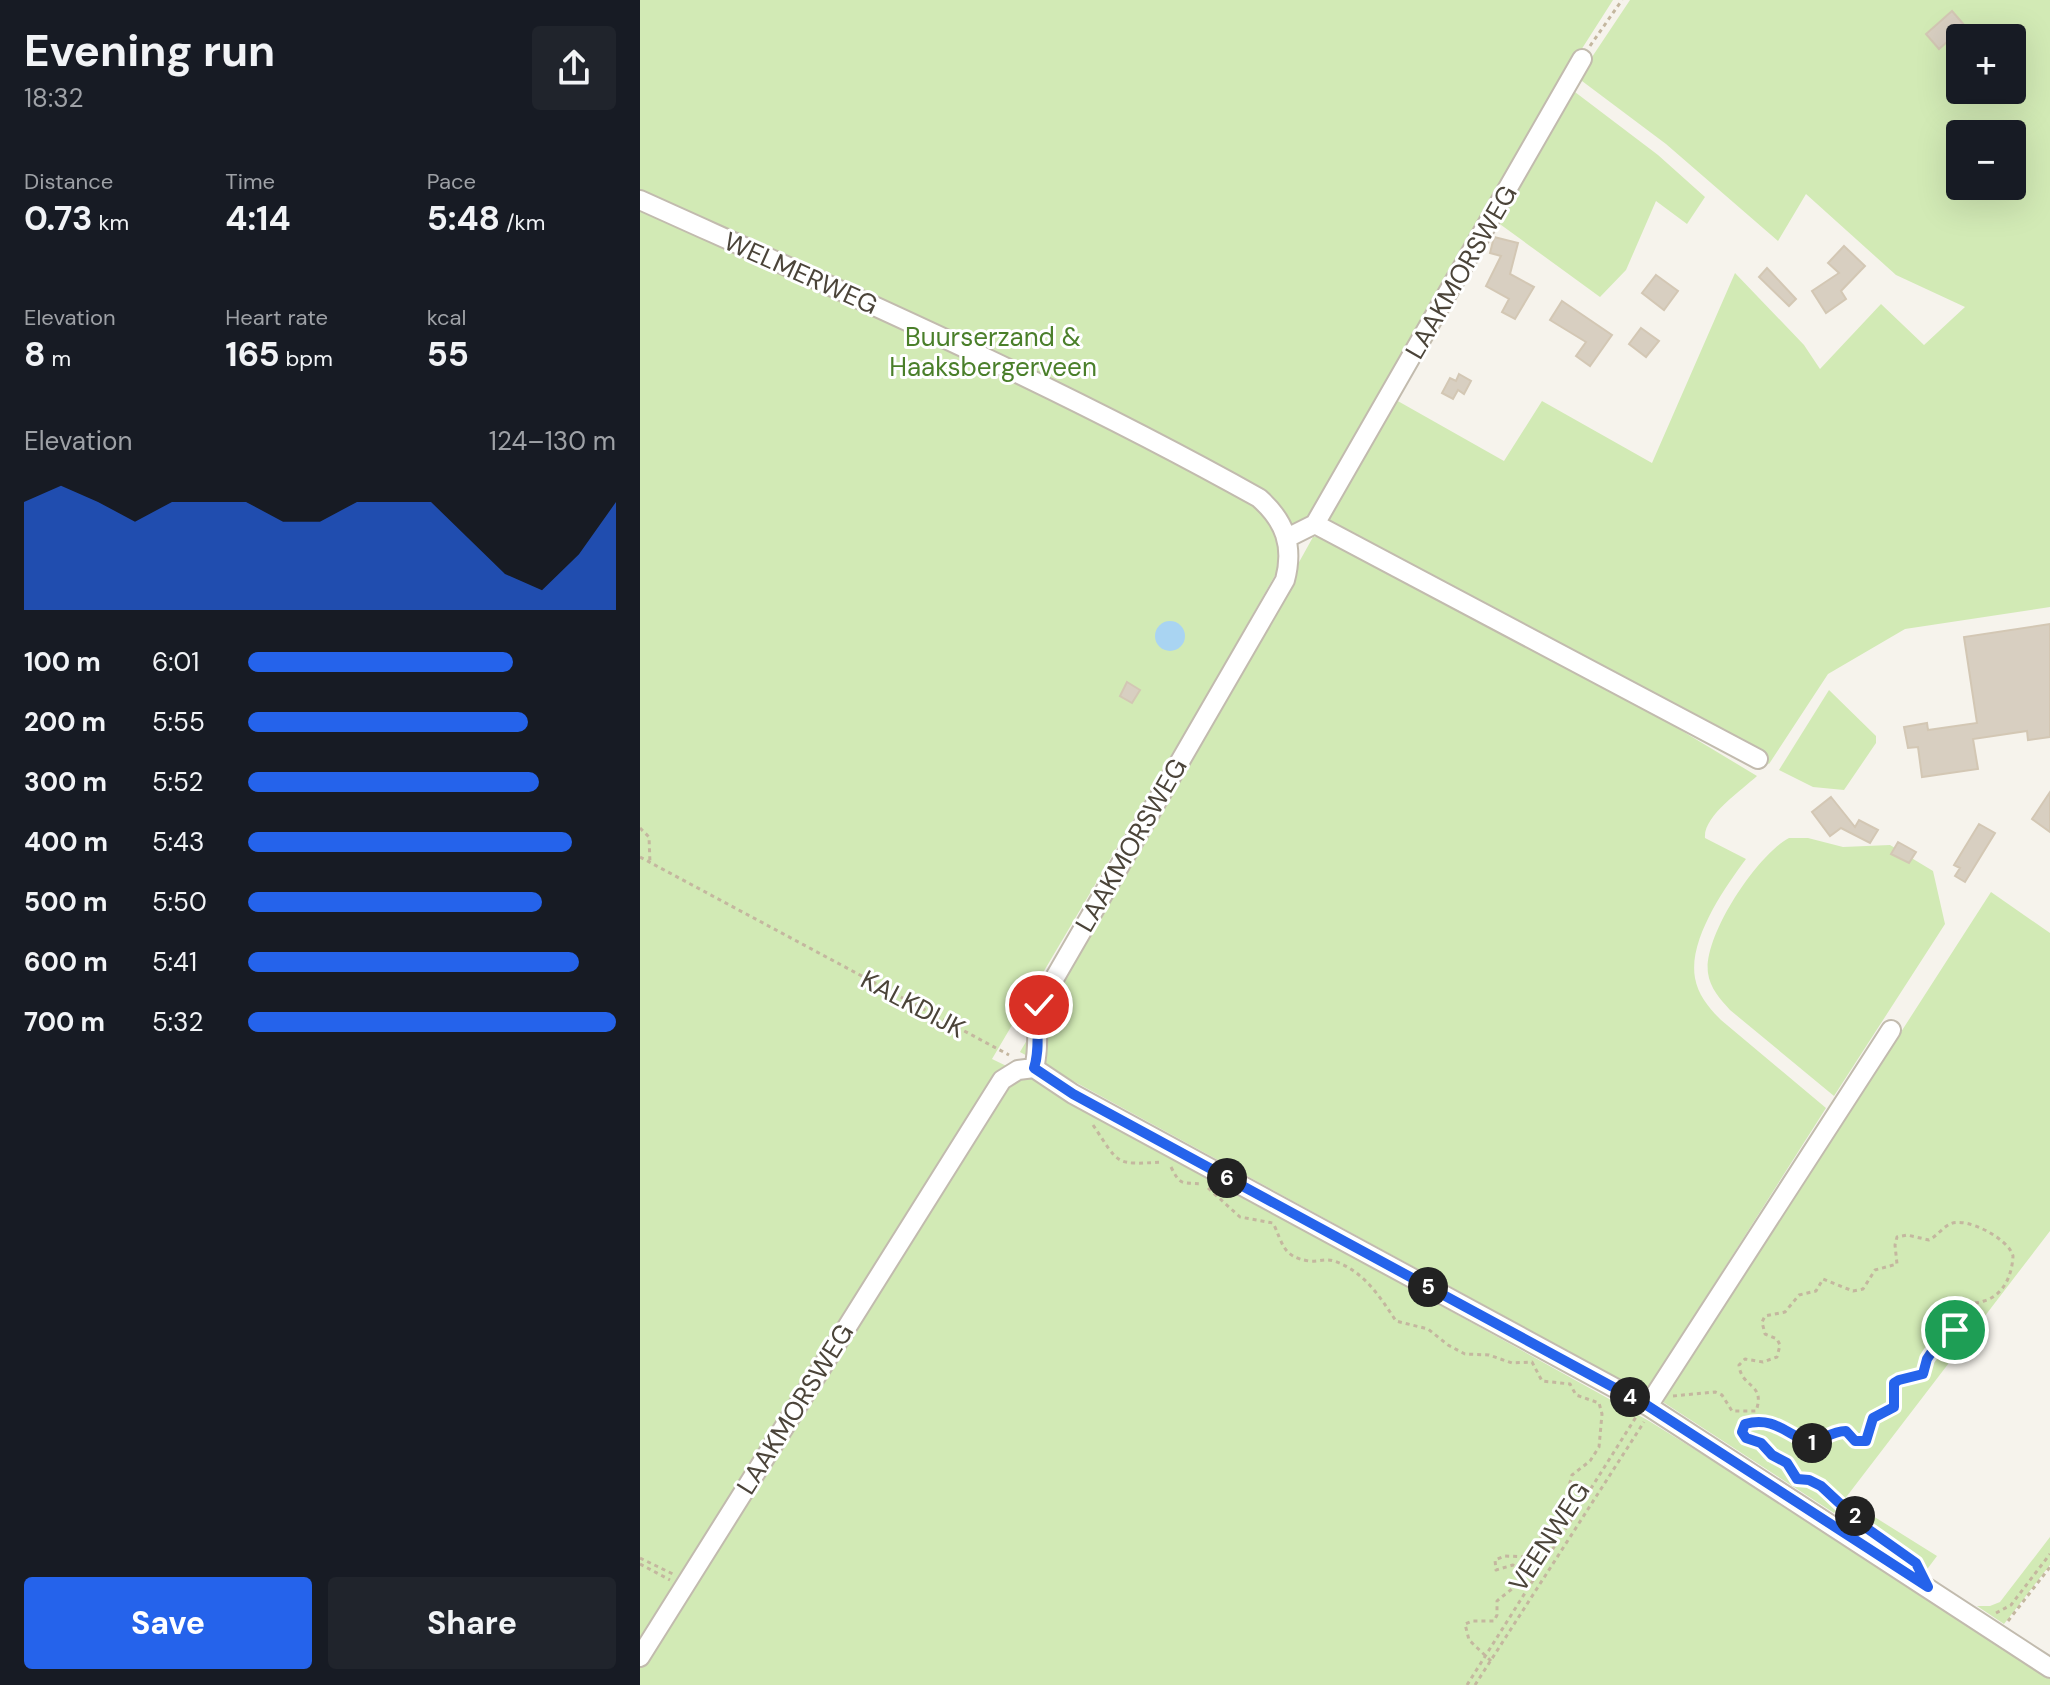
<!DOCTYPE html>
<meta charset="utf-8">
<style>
:root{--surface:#171b24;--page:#20242c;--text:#f1f3f6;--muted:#9ea1a6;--accent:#2563eb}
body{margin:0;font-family:"DM Sans",sans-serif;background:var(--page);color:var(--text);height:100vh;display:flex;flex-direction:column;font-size:30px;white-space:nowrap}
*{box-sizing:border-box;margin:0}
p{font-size:26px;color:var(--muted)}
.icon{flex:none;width:44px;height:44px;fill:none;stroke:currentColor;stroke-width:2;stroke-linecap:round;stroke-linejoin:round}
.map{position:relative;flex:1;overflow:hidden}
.side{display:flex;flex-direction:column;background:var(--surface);width:640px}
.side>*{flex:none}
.buttons{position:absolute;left:1306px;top:24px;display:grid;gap:16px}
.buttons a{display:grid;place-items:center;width:80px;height:80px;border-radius:8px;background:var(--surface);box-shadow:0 8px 32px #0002;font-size:40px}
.pin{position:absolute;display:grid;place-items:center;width:68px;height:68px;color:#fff;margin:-34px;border:4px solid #fff;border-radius:50%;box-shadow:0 2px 8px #0007}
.km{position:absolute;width:40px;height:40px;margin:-20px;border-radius:50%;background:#222;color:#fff;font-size:22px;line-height:40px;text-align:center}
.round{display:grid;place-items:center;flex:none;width:84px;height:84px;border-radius:8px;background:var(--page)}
.overview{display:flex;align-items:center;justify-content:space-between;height:136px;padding:0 24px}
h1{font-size:44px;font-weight:700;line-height:60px}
.figures{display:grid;grid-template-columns:repeat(3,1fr);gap:12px;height:136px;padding:8px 24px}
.figures div{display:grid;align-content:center}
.figures b{font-size:34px;font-weight:700}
.figures small{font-size:22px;font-weight:400}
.figures p{font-size:22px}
.chart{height:224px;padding:16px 24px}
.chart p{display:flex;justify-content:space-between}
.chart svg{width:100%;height:144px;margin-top:8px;fill:var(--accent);opacity:.7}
.cta{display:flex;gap:16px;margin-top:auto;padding:16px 24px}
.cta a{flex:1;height:92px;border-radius:8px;background:var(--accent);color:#fff;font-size:32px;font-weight:700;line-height:92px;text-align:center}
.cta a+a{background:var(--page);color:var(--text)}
ul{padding:0 24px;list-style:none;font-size:26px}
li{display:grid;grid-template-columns:128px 96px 1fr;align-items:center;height:60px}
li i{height:20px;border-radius:10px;background:var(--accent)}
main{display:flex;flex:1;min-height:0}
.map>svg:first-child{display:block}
.green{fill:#d2eab5;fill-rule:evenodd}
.water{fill:#a9d4f2}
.building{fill:#d8cfc1;stroke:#d3c7b4;stroke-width:2}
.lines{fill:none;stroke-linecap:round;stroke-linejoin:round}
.minor-casing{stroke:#c2bbae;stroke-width:22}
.path{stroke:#c4b79f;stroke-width:3;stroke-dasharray:4 4;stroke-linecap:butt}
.minor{stroke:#fff;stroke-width:18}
.route-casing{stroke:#fff;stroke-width:16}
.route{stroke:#2563eb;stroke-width:10}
.labels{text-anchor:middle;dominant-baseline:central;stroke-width:6;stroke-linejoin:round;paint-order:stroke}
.street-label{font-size:26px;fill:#4b4439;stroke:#fff}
.park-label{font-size:26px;fill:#4a7f2a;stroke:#fff}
</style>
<main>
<section class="side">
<div class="overview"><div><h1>Evening run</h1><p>18:32</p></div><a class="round"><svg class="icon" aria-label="share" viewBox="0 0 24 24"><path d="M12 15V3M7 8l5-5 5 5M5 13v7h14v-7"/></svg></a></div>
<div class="figures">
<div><p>Distance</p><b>0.73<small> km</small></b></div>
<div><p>Time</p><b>4:14</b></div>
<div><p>Pace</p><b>5:48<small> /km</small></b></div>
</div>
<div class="figures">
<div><p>Elevation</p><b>8<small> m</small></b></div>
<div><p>Heart rate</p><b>165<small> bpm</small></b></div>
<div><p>kcal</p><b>55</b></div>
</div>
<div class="chart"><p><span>Elevation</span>124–130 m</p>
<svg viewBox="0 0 160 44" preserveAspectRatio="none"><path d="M0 44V11L10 6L20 11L30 17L40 11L50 11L60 11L70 17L80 17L90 11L100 11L110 11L120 22L130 33L140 38L150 27L160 11V44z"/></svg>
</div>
<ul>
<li><b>100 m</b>6:01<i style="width:72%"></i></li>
<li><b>200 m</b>5:55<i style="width:76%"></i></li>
<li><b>300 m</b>5:52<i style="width:79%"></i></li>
<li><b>400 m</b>5:43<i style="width:88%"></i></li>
<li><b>500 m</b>5:50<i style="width:80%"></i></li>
<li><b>600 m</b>5:41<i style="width:90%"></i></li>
<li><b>700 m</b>5:32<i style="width:100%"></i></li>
</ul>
<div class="cta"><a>Save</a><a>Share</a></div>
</section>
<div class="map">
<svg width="1410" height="1685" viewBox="0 0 1410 1685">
<rect width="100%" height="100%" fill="#f6f3ec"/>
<!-- green -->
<path class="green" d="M0 0H973L920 83 671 518C655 527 639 551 638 570L570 690 352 1059 385 1075 1009 1421 1302 1603 1410 1677V1685H0Z
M990 0H1410V607L1265 629 1188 674 1129 764 967 670 689 524V518L756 400 864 461 902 401 1012 463 1095 273 1164 345 1180 369 1241 304 1284 345 1325 307 1256 275 1166 194 1138 241 1026 144 938 78ZM1320 38H1372V90H1320ZM1320 134H1372V186H1320Z
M931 89 1018 155 1065 197 1047 224 1016 201 986 270 960 297 857 222Z
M673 537H678L1024 720 1117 776C1102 790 1063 816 1065 838L1106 859C1085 887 1048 940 1055 978 1058 995 1069 1008 1081 1020L1186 1108 1005 1393 380 1052 519 815Z
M1189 690 1236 736V743L1204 790 1173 787 1139 770Z
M1149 838H1168L1203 847 1250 845 1293 871 1305 924 1194 1096 1090 1010C1080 999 1070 988 1068 973 1063 936 1117 855 1149 838Z
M1351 892 1410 933V1231L1194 1513 1023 1402Z
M1217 1506 1297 1556 1285 1572 1206 1520Z
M1410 1537V1565L1364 1624 1337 1606H1350L1360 1602Z"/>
<!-- water -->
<path class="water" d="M515 636a15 15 0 1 1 30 0a15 15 0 1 1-30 0Z"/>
<!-- building -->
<path class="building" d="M1312 11 1325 26 1299 49 1286 34Z
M854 237 878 243 870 274 894 287 875 319 862 312 869 299 846 286 861 256 850 253Z
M1204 246 1225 266 1201 291 1206 299 1186 313 1172 291 1199 273 1188 263Z
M1127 268 1156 299 1149 306 1119 277Z
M1016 275 1038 291 1024 310 1002 293Z
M922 301 972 335 950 366 936 356 946 342 910 320Z
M1001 328 1019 341 1006 357 989 344Z
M819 374 831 381 824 394 818 390 813 399 802 393 810 378 816 381Z
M1410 624V737L1388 740 1387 731 1333 739 1338 769 1282 777 1278 747 1268 748 1264 727 1287 723 1288 730 1337 723 1324 637Z
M487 682 500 690 492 703 480 696Z
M1410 792V832L1392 819Z
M1191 797 1215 827 1219 820 1238 830 1230 843 1201 828 1190 836 1172 812Z
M1339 824 1355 833 1325 882 1315 876 1320 868 1314 865Z
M1258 842 1276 852 1269 863 1251 854Z"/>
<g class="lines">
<defs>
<path id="minor" d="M0 200C208 294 419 386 619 498 645 521 654 546 645 580L399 1005C395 1027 400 1047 394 1068
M675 524 1118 759
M647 538 675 524 942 59
M394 1068 433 1094 1008 1406 1410 1668
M1008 1406 1251 1030
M0 1657 362 1080 378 1070 394 1068"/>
</defs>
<!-- minor casing -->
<use href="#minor" class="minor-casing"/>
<!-- path -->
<path class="path" d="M950 46 982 0
M0 828 9 837 10 863
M0 857 369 1055
M453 1125C480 1165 474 1165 522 1162
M531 1167C541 1187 542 1182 562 1184
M568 1188 600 1217 633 1223C643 1243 642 1257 669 1261 677 1262 686 1258 694 1261 724 1271 740 1297 756 1321L788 1329 808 1345 825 1354 849 1355 872 1363 892 1362 902 1381 930 1384 936 1395 959 1403 962 1414 959 1447 950 1461 932 1475 921 1516 910 1529 902 1533 895 1554 890 1557 865 1556 855 1560 856 1570 873 1565 878 1568C883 1585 868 1591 857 1601V1615L854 1621H832L825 1624 829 1640 851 1661
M1033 1396 1075 1392 1082 1395 1092 1411H1116C1126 1383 1101 1388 1099 1365L1105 1359 1123 1362 1137 1357 1140 1345 1137 1339 1125 1334 1122 1322 1125 1316 1145 1312 1159 1295 1176 1291 1183 1279 1213 1291 1223 1289 1235 1270 1257 1264 1255 1245 1257 1237 1267 1235 1289 1240C1297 1236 1302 1228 1310 1224 1326 1216 1369 1239 1373 1256 1372 1275 1364 1295 1344 1301 1334 1305 1322 1301 1312 1304L1310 1322 1317 1334 1315 1343 1291 1353 1287 1359 1283 1374 1262 1379 1254 1383V1407L1233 1418 1226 1441H1215L1202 1431 1191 1433 1171 1443C1147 1435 1135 1415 1105 1424L1102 1432 1106 1438 1121 1443 1132 1455 1147 1463 1157 1479C1184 1480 1206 1506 1223 1525
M0 1558 35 1575
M0 1564 30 1580
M1356 1613 1371 1605 1410 1554
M1368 1621 1410 1567
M827 1685 996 1417
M835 1685 1004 1422"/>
<!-- minor -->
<use href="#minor" class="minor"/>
</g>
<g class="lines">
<defs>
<path id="route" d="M399 1005C395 1027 401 1047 394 1068L433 1094 1008 1406 1288 1587 1276 1563 1225 1527 1181 1486 1169 1480 1157 1479 1147 1463 1132 1455 1121 1443 1106 1438 1102 1432 1105 1424C1135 1416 1147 1435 1171 1443 1184 1440 1191 1431 1206 1431L1215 1441H1226L1233 1418 1254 1407V1383L1259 1380 1283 1374 1287 1359 1291 1353 1315 1343 1317 1338 1315 1330"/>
</defs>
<!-- route casing -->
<use href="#route" class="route-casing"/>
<!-- route -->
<use href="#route" class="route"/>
</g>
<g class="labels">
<!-- street labels -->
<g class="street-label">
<text transform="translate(821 272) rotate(-60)">LAAKMORSWEG</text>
<text transform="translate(161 273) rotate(24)">WELMERWEG</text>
<text transform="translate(491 845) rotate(-60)">LAAKMORSWEG</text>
<text transform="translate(273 1004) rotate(28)">KALKDIJK</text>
<text transform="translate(155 1409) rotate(-58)">LAAKMORSWEG</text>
<text transform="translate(909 1537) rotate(-57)">VEENWEG</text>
</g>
<!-- park labels -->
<g class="park-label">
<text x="353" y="337">Buurserzand &amp;<tspan x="353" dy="30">Haaksbergerveen</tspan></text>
</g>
</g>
</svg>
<div class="buttons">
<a>+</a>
<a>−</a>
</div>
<div class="pin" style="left:1315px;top:1330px;background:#1e9e55"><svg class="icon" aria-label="arrive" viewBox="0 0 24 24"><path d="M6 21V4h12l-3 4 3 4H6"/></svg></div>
<div class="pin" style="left:399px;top:1005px;background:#d93025"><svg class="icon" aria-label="check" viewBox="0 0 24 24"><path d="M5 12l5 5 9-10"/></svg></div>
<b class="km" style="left:1172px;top:1443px">1</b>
<b class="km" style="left:1215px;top:1516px">2</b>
<b class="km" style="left:990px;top:1397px">4</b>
<b class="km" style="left:788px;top:1287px">5</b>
<b class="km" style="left:587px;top:1178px">6</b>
</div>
</main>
